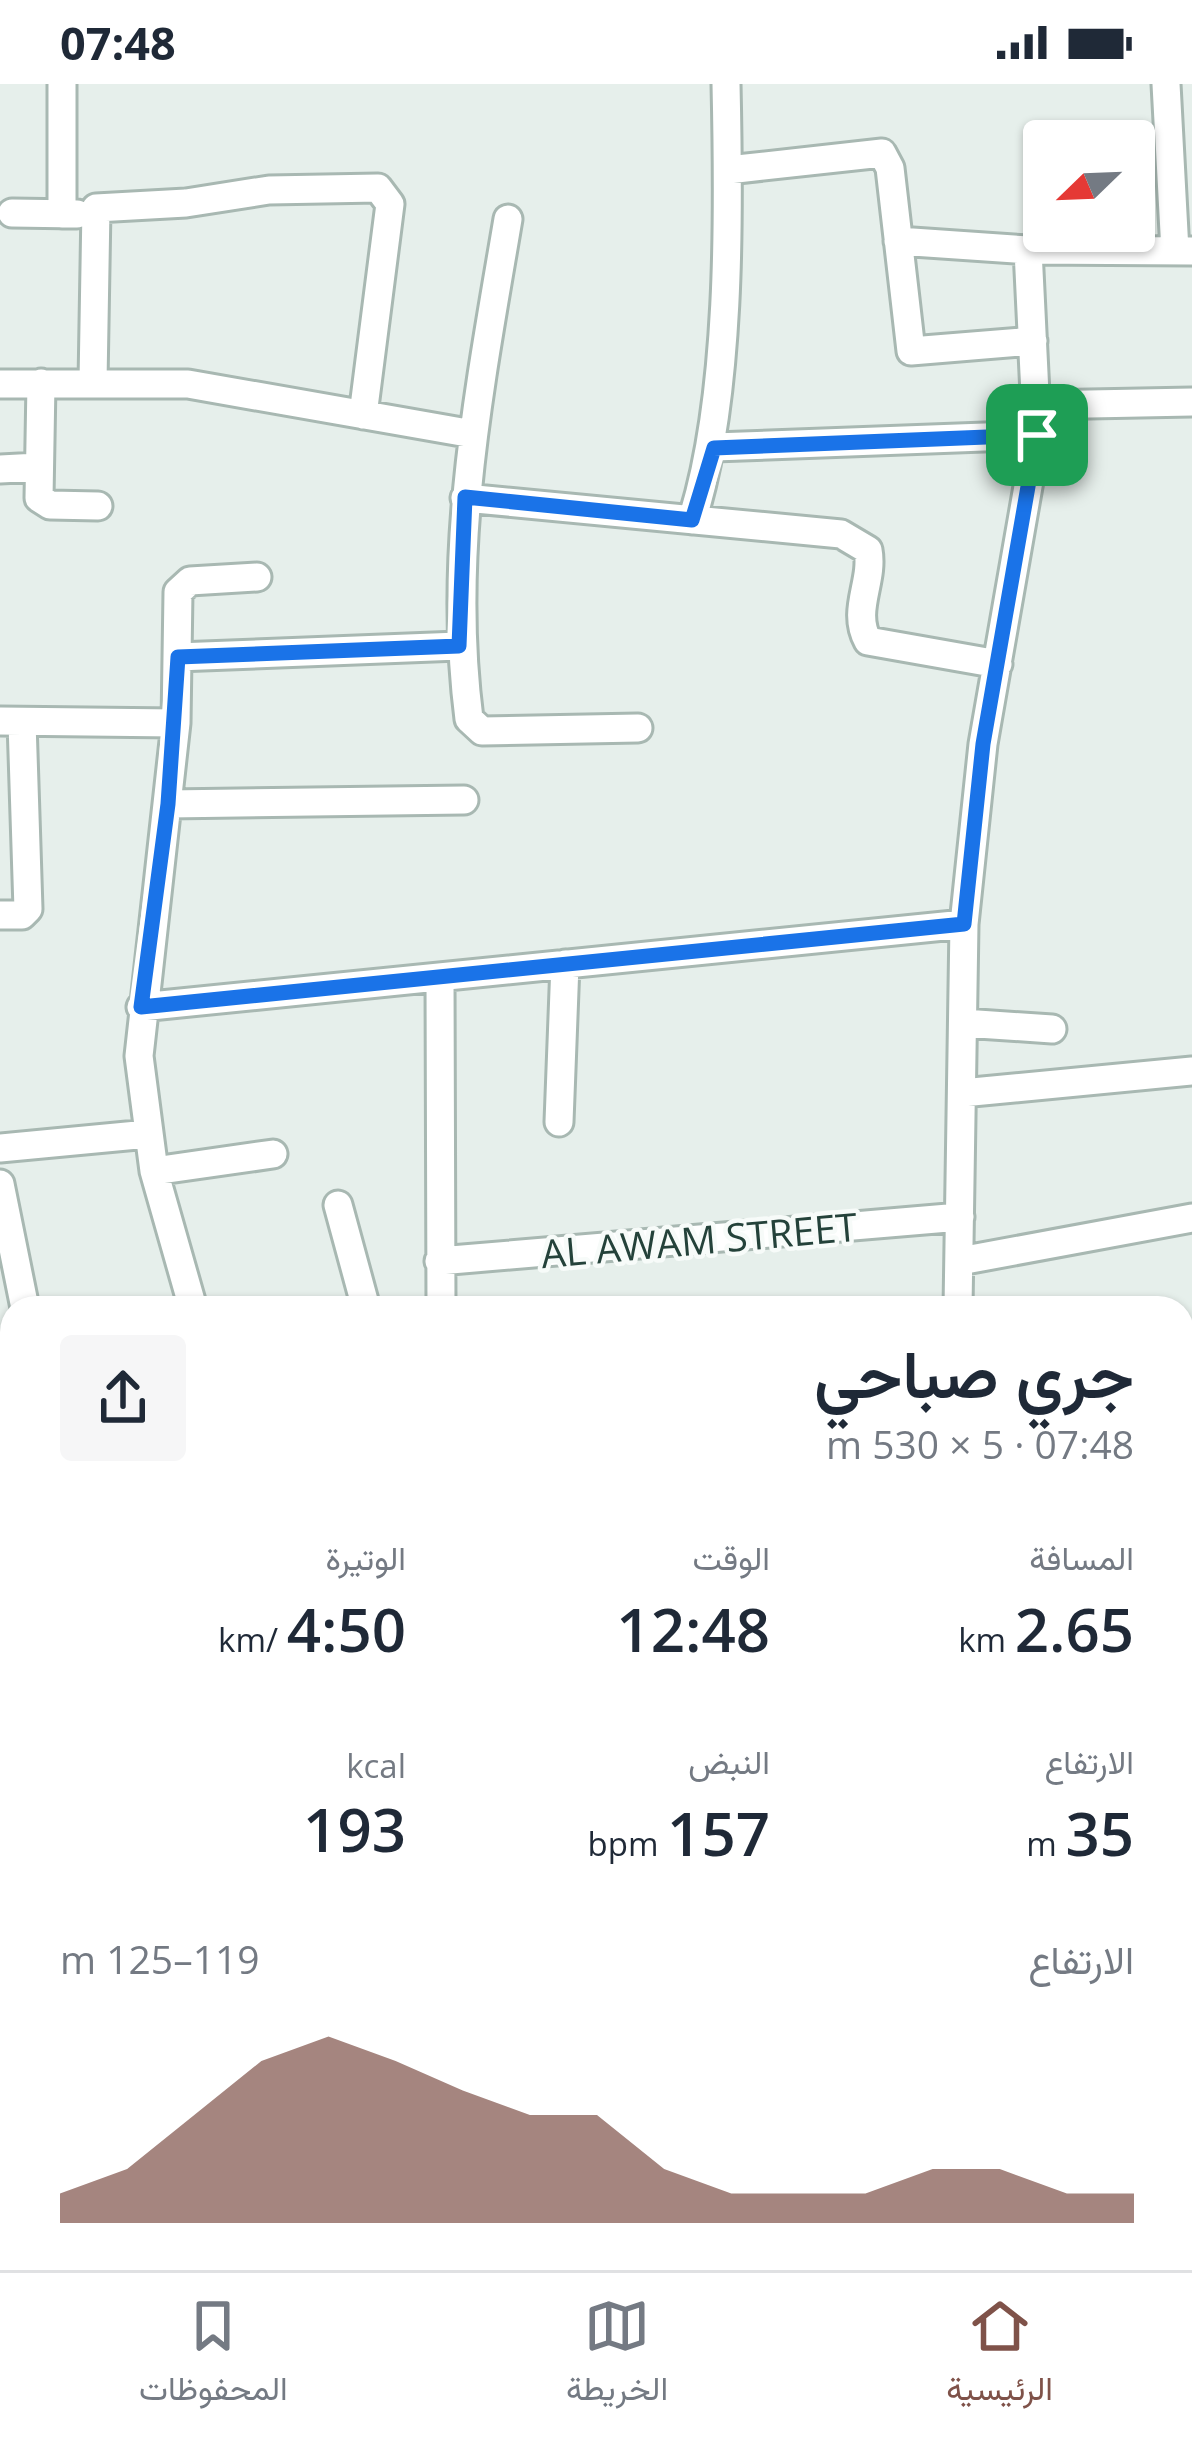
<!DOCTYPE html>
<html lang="ar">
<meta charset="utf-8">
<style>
:root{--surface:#fff;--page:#f6f6f7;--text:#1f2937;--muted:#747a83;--line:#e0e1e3;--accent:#7f5249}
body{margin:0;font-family:"Open Sans",Vazirmatn,sans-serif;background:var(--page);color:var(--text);direction:rtl;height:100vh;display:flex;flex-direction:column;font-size:45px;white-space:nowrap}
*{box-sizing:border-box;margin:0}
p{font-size:39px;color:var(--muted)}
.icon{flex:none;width:66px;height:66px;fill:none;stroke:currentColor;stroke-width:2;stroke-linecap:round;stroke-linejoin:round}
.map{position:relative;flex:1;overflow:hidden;direction:ltr}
.drawer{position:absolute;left:0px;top:1212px;width:1194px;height:975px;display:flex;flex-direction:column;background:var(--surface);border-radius:36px 36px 0 0;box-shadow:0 3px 9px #0004;direction:rtl}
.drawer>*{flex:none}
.needle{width:78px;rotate:247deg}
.fabs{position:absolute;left:1023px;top:36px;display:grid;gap:24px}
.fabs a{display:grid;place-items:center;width:132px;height:132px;border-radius:12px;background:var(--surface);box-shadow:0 3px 9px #0004;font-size:60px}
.pin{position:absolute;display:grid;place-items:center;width:102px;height:102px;color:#fff;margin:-51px;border-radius:24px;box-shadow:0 6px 18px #0006}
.round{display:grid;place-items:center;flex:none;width:126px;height:126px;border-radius:12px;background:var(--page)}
.head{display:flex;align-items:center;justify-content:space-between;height:204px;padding:0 60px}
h1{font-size:66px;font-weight:600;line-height:90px}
.figures{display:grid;grid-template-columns:repeat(3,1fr);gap:18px;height:204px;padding:12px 60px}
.figures div{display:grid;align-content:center}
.figures b{font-size:60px;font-weight:600}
.figures small{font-size:33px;font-weight:400}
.figures p{font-size:33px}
.chart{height:336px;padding:24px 60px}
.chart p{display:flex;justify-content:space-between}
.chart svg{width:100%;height:216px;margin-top:12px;fill:var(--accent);opacity:.7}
.status{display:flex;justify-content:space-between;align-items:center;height:84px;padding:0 60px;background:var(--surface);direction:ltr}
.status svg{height:33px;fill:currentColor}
.menu{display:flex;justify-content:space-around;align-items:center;height:168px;border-top:3px solid var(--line);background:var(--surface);font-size:33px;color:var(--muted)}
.menu a{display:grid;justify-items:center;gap:6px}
.menu .current{color:var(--accent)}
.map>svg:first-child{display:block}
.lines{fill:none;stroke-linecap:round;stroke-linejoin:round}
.minor-casing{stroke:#a8b8b2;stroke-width:33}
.secondary-casing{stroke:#a4bbb3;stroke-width:42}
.minor{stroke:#fff;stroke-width:27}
.secondary{stroke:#fff;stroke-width:36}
.route-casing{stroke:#fff;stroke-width:24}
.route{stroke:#1a73e8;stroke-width:15}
.labels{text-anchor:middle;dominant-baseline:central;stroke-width:9;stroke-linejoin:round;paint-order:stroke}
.street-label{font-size:39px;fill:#24423a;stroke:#f7fbf9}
</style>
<div class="status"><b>07:48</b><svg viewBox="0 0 49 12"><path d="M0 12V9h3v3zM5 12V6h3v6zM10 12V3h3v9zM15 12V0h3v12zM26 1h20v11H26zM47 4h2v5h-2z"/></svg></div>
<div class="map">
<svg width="1192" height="2186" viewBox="0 0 1192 2186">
<rect width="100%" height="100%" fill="#e6efeb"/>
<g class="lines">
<defs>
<path id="minor" d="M1166 0 1175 167
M728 86 882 69 890 84 911 267 1033 257
M12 129 77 130
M62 130V0
M508 135C480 301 447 466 469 635L482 647 638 644
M898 157 1028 166 1192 167
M93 298 96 124 186 119 269 106 378 104 390 120 363 331
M41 299 39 414 50 421 98 422
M0 300H188L473 350
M1038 321 1192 318
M714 363 1037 351
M0 385 38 383
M465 414 841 450 868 466C874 498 851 526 868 557L998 580
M692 436C731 313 729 131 726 0
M177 573 459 562
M0 637 176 639
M168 720 464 716
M0 831H22L28 825 22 638
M440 893 441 1224
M141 923 964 840
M963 939 1052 945
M962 1009 1192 987
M559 1038 565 880
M0 1064 148 1050
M154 1087 273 1070
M0 1100 25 1224
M338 1121 366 1224
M439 1177 960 1133
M960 1177 1192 1134
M193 1224 154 1087 139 972 176 639 178 508 190 497 257 493
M958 1224 964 840 983 660 1037 351 1028 166
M1182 1319 1192 1318
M0 1384 12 1381
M1182 1552 1192 1551
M0 1577 12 1573
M0 1792 12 1820
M0 1889 12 1887
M1182 2055 1192 2053
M1182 2172 1185 2186
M43 2175 46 2186
M347 2175 351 2186
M499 2175 503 2186
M715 2175 717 2186
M993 2175 996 2186"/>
<path id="secondary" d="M1182 1802 1192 1800
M0 2121 12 2119"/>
</defs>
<!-- minor casing -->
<use href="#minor" class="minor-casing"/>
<!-- secondary casing -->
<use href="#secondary" class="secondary-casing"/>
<!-- minor -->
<use href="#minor" class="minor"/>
<!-- secondary -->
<use href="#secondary" class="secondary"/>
</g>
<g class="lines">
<defs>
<path id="route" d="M1037 351 983 660 964 840 141 923 168 720 178 573 459 562 465 413 692 436 714 364Z"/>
</defs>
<!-- route casing -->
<use href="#route" class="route-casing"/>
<!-- route -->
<use href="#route" class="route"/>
</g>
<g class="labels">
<!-- street labels -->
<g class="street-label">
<text transform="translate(699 1155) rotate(-5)">AL AWAM STREET</text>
</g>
</g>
</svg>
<div class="fabs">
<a><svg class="needle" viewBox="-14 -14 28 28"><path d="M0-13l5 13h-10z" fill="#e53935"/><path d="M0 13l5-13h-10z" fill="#747a83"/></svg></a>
</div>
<div class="pin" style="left:1037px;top:351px;background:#1e9e55"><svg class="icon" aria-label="arrive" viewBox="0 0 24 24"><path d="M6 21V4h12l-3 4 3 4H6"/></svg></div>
<section class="drawer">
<div class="head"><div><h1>جري صباحي</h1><p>07:48 · 5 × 530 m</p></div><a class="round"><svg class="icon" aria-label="share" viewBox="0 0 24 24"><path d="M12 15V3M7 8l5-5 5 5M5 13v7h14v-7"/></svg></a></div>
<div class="figures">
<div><p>المسافة</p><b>2.65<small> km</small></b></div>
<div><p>الوقت</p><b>12:48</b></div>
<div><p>الوتيرة</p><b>4:50<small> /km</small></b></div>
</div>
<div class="figures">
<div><p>الارتفاع</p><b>35<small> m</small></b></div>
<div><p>النبض</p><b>157<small> bpm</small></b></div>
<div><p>kcal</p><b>193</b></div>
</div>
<div class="chart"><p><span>الارتفاع</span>119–125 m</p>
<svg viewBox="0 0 160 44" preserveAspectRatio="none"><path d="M0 44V38L10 33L20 22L30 11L40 6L50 11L60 17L70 22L80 22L90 33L100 38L110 38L120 38L130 33L140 33L150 38L160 38V44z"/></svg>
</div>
</section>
</div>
<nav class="menu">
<a class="current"><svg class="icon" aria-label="home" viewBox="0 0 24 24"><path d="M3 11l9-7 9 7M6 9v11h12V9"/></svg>الرئيسية</a>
<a><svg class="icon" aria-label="map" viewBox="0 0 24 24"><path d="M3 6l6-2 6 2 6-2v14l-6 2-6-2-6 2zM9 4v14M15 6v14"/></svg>الخريطة</a>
<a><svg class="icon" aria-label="saved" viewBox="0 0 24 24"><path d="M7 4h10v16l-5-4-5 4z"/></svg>المحفوظات</a>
</nav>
